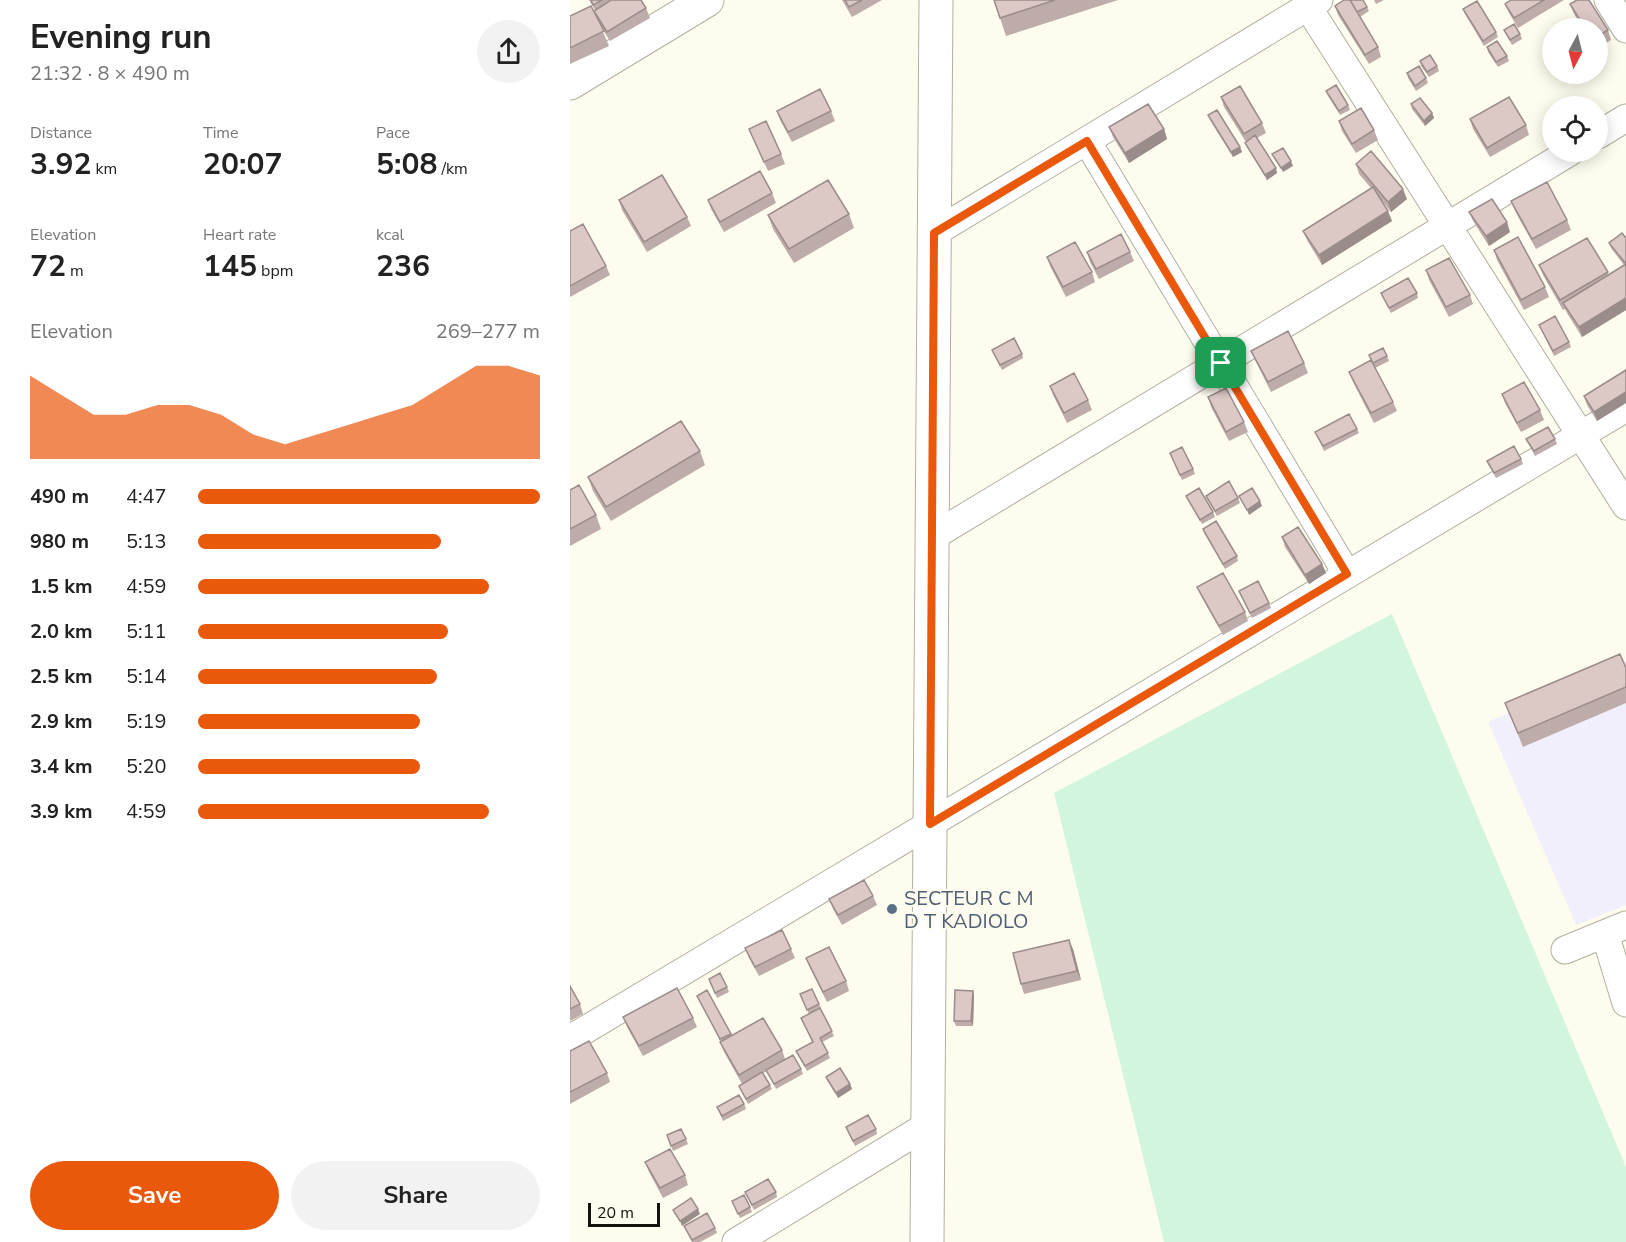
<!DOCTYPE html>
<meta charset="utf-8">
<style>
:root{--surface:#fff;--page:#f2f2f2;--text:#222;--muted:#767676;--accent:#ea580c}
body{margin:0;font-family:"Nunito Sans",sans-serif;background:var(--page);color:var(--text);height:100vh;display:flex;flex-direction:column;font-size:22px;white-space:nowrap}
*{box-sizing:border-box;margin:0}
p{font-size:20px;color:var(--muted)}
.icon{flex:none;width:33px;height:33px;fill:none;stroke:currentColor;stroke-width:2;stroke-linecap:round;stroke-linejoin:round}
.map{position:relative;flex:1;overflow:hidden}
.drawer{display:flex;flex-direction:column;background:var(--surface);width:570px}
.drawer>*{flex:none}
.needle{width:39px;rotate:187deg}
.buttons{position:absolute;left:972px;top:18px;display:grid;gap:12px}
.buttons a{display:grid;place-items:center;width:66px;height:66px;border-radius:50%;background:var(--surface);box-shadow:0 3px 15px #0003;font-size:30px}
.scale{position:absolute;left:18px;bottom:15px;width:72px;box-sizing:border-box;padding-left:6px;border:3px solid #14120d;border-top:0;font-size:16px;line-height:21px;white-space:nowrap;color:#14120d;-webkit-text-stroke:4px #fefcee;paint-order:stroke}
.pin{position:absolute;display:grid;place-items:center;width:51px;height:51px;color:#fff;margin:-26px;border-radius:12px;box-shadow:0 3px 9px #0006}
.round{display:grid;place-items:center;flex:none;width:63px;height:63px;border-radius:32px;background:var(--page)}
.overview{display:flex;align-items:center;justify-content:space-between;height:102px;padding:0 30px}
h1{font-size:33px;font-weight:700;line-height:45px}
.figures{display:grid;grid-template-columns:repeat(3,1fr);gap:9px;height:102px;padding:6px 30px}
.figures div{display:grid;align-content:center}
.figures b{font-size:30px;font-weight:700}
.figures small{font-size:16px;font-weight:400}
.figures p{font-size:16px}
.chart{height:168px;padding:12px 30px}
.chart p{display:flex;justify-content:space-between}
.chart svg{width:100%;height:108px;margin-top:6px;fill:var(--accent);opacity:.7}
.primary-button{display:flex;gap:12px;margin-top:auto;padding:12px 30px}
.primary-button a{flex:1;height:69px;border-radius:36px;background:var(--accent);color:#fff;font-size:24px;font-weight:700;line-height:69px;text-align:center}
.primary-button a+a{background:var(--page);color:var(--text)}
ul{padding:0 30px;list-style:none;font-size:20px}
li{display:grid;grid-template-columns:96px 72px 1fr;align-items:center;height:45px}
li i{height:15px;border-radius:8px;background:var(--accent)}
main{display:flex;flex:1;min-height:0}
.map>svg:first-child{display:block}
.education{fill:#f2effc}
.green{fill:#d2f5dd}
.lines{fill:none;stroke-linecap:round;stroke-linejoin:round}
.street-casing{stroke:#b2af9f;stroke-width:29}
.secondary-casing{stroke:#b2af9f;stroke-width:35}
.street{stroke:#fff;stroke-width:27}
.secondary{stroke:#fff;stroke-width:33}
.wall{fill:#bdaca9}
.shaded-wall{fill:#9a8c8a}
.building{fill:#dcc8c5;stroke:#9a8c8a;stroke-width:1.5}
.route-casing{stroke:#fff;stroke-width:12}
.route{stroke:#ea580c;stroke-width:8}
.service-dot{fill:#5c6f8a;stroke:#fefcee;stroke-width:2}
.labels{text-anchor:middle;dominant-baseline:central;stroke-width:4.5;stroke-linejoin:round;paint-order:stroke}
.service-label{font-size:20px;fill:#4e5e75;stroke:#fefcee;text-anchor:start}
</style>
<main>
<section class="drawer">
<div class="overview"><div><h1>Evening run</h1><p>21:32 · 8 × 490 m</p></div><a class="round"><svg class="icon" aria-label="share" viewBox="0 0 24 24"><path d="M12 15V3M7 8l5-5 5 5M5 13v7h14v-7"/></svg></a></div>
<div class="figures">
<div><p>Distance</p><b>3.92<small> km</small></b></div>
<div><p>Time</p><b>20:07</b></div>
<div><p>Pace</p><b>5:08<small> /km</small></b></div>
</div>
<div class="figures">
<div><p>Elevation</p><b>72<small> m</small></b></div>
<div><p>Heart rate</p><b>145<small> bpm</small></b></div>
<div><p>kcal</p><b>236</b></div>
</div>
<div class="chart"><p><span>Elevation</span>269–277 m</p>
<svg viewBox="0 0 160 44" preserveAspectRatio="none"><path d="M0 44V10L10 18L20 26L30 26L40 22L50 22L60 26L70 34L80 38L90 34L100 30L110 26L120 22L130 14L140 6L150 6L160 10V44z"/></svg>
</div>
<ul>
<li><b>490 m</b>4:47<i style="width:100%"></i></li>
<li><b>980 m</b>5:13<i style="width:71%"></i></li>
<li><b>1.5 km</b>4:59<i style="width:85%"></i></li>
<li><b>2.0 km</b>5:11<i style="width:73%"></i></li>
<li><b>2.5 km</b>5:14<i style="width:70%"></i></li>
<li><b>2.9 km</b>5:19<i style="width:65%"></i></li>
<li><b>3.4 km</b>5:20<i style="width:65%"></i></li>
<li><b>3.9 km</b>4:59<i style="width:85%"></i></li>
</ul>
<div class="primary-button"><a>Save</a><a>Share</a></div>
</section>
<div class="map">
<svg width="1056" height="1242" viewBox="0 0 1056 1242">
<rect width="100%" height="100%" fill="#fefcee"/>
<!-- education -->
<path class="education" d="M1056 660V905L1006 925 918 722Z"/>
<!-- green -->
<path class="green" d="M822 614 1056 1167V1242H594L484 793Z"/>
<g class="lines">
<defs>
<path id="street" d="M1038 0 1056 29
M738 7 1056 506
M1028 135 1056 118
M517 141 777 574
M364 233 749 0
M362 537 1000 152
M1035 934 1056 1003
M995 950 1056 925
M0 1039 1056 408
M166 1242 358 1125"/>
<path id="secondary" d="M0 83 137 0
M357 1242 366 0"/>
</defs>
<!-- street casing -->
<use href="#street" class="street-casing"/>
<!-- secondary casing -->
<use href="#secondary" class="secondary-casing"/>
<!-- street -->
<use href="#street" class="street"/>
<!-- secondary -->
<use href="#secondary" class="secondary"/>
</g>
<!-- wall -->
<path class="wall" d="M19 0H71L76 8 80 18 40 41 31 27 39 46 0 64V16L25 13V10Z
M272 0H312L282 17Z
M424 0H548L436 36Z
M804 0H814L806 4Z
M941 0H994L948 28 939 13 935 4Z
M1000 4 1038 30 1041 40 1028 48V28H1013L1004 14Z
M765 6 797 7 799 11 790 17 808 47 811 57 799 64 768 15Z
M893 9 926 32 928 37 914 46 895 14Z
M934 30 950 34 952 39 942 45Z
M917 47 937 56 939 61 928 67 918 52Z
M850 61 867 66 869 71 859 77 851 66Z
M837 73 856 78 858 83 846 91 838 78Z
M756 91 778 105 780 110 770 115 758 96Z
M651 97 692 123 696 133 687 138 707 173 697 180 677 147 675 143 676 142 654 107Z
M841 104 862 113 864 118 855 126 842 109Z
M207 111H261L265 121 222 142 210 120Z
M638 115 670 147 672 152 663 157 640 120Z
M900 119 956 125 959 135 920 157 903 129Z
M769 121 804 130 808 140 786 153 772 131Z
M539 127 594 129 597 139 559 163 543 137Z
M179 129 211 154 215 164 198 171Z
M786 164 837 199 821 212 810 198 822 221 752 265 737 240 733 231 801 188 789 174Z
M202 193 206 203 154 232 141 209 138 200Z
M49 200 117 217 121 226 77 252 52 210Z
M941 201 997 220 1001 230 966 249 945 211Z
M899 212 940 232 919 246 903 221Z
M279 214 284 228 224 263 203 229 198 215Z
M0 231 36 266 40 275 0 297Z
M1056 238V310L1012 337 997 313 995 309 993 310 973 275 969 265 1038 272V275L1054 265 1041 248 1039 243Z
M924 250 975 287 979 297 954 310 927 260Z
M517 252H560L564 261 529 279 520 262Z
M477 257 522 272 525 282 496 297 480 266Z
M856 270 900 295 903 304 879 317 859 280Z
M811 293H847L848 298 821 313Z
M969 325 999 342 1001 347 984 356Z
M422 350 452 354 453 358 432 370Z
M681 351 734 363 738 373 701 392 685 360Z
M799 355 817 356 819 361 805 368 823 402 827 411 804 423 783 382 779 372 804 365Z
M1056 370V403L1027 421 1017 405 1014 396Z
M480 386 518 400 522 410 497 423 483 395Z
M932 394 970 410 974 420 951 432 935 403Z
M638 397 674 422 678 432 659 441 641 407Z
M787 429 789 433 754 451 745 432Z
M956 439H985L987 444 965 456Z
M130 451 135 465 41 521 23 491 18 477Z
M600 453 623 469 625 474 612 480Z
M951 459 953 464 926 478 917 461Z
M0 490 26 515 31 529 0 546Z
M616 496 643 512 645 517 632 524 618 500Z
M636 496 668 498 670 503 647 516 638 500Z
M633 529 667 556 668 561 655 569 634 533Z
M712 537 752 564 756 573 739 584 715 547Z
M627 587 675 612 678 621 653 635 631 596Z
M669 591 699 603 701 608 682 618Z
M1056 668V703L953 747 935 703Z
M303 896 307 905 272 925 263 909 259 899Z
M175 948 221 949 225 958 189 976 179 958Z
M503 949 511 980 454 994 451 984Z
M236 958 276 981 279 991 257 1002 240 968Z
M139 979 157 987 159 992 147 998Z
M0 986 10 1004 13 1014 0 1021Z
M403 991 404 996 403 1026H386L384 1021Z
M230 994 249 1004 264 1036 252 1042 260 1058 237 1071 226 1051 242 1042 231 1018 239 1014Z
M127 996 161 1034 162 1036 212 1050 215 1059 231 1069 233 1074 206 1089 197 1071 193 1073 202 1089 178 1104 169 1086 172 1084 154 1052 150 1042H151Z
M53 1017 123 1018 127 1027 73 1056 57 1027Z
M0 1051 37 1073 40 1082 0 1104Z
M256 1077 280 1084 282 1089 268 1098 258 1082Z
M174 1104 176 1109 153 1121 147 1107Z
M276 1127 306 1129 307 1134 285 1146Z
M111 1129 118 1144 103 1151 97 1135Z
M75 1162 115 1175 118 1185 93 1198 79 1172Z
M175 1192H206L207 1197 184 1210Z
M162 1201 180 1207 182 1212 170 1218Z
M114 1226 145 1228 147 1233 130 1242H122Z"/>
<!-- shaded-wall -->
<path class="shaded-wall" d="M862 113 864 118 855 126 854 121Z
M594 129 597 139 559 163 555 153Z
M670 147 672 152 663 157 661 152Z
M721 161 723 166 713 172 711 168Z
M706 168 707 173 697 180 695 175Z
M833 189 837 199 821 212 818 202Z
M818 211 822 221 752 265 749 255Z
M937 222 940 232 919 246 916 236Z
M1056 298V310L1012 337 1009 327Z
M1056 392V403L1027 421 1024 412Z
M690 501 692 506 679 515 677 510Z
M752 564 756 573 739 584 735 575Z
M499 940 503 949 511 980 507 971Z
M403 991 404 996 403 1026 401 1021Z
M280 1084 282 1089 268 1098 266 1093Z
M128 1209 130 1214 112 1226 110 1221Z"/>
<!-- building -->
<path class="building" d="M21 0H32L23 5Z
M41 0H71L76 8 37 32 24 11Z
M275 0H292L279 7Z
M424 0H485L430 18Z
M774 0H780L808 47 795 55 765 6Z
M780 0H793L797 7 787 12Z
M941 0H974L944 18 935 4Z
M1007 0H1019L1038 30 1028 36V28H1015L1000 4Z
M907 1 926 32 913 41 893 9Z
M21 6 34 31 0 48V16Z
M944 24 950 34 940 40 934 30Z
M927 41 937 56 926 62 917 47Z
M860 55 867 66 857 72 850 61Z
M849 66 856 78 845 86 837 73Z
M766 85 778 105 769 111 756 91Z
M670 86 692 123 674 134 651 97Z
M250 89 261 111 218 132 207 111Z
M939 97 956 125 917 148 900 119Z
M850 98 862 113 854 121 841 104Z
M578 104 594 129 555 153 539 127Z
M791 108 804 130 782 144 769 121Z
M647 110 670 147 661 152 638 115Z
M196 121 211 154 194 162 179 129Z
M685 135 706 168 695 175 675 143Z
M713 148 721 161 711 168 702 154Z
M801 151 833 189 818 202 786 164Z
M190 171 202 193 150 222 138 200Z
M92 175 117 217 74 242 49 200Z
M258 180 279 214 219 249 198 215Z
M977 182 997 220 962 239 941 201Z
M803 187 818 211 749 255 733 231Z
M922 199 937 222 916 236 899 212Z
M13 224 36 266 0 286V231Z
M1052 233 1056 238V264L1039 243Z
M551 234 560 252 526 269 517 252Z
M948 237 975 287 951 300 924 250Z
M1017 238 1038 272 990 300 969 265Z
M505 242 522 272 493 287 477 257Z
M879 258 900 295 876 307 856 270Z
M1056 264V298L1009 327 993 303Z
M838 278 847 293 819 308 811 293Z
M985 316 999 342 983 351 969 325Z
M718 331 734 363 698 382 681 351Z
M444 338 452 354 430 365 422 350Z
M813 348 817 356 803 363 799 355Z
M801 360 823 402 801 413 779 372Z
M1056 370V392L1024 412 1014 396Z
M504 373 518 400 494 413 480 386Z
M954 382 970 410 947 423 932 394Z
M656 388 674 422 656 432 638 397Z
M779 414 787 429 753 446 745 432Z
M111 421 130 451 36 507 18 477Z
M978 427 985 439 964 451 956 439Z
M944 446 951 459 924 473 917 461Z
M612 447 623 469 610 475 600 453Z
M659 481 668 498 645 511 636 496Z
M9 485 26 515 0 529V490Z
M629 488 643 512 630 520 616 496Z
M682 488 690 501 677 510 669 496Z
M646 521 667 556 653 564 633 529Z
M728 527 752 564 735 575 712 537Z
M653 573 675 612 649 626 627 587Z
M688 581 699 603 680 613 669 591Z
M1050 654 1056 668V687L948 733 935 703Z
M294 880 303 896 268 915 259 899Z
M212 930 221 949 185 967 175 948Z
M499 940 507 971 451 984 443 953Z
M259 947 276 981 253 992 236 958Z
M150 973 157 987 145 993 139 979Z
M0 986 10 1004 0 1009Z
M107 988 123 1018 69 1046 53 1017Z
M242 989 249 1004 237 1010 230 994Z
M137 990 161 1034 150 1039 127 996Z
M385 990 403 991 401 1021H384Z
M250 1008 262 1031 250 1038 258 1053 235 1066 226 1051 243 1042 231 1018Z
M193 1018 212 1050 169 1075 150 1042Z
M19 1041 37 1073 0 1092V1051Z
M223 1055 231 1069 204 1084 196 1070Z
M270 1068 280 1084 266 1093 256 1077Z
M192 1072 200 1085 176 1099 169 1086Z
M169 1095 174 1104 152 1116 147 1107Z
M298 1115 306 1129 283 1141 276 1127Z
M111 1129 116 1139 101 1146 97 1135Z
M100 1149 115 1175 90 1188 75 1162Z
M198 1179 206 1192 182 1205 175 1192Z
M174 1195 180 1207 168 1214 162 1201Z
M121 1198 128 1209 110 1221 103 1210Z
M137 1213 145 1228 122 1240 114 1226Z"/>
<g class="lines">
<defs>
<path id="route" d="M517 141 777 574 360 824 364 233Z"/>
</defs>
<!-- route casing -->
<use href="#route" class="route-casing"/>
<!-- route -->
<use href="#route" class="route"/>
</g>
<!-- markers -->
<circle class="service-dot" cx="322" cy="909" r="6"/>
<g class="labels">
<!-- service labels -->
<g class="service-label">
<text x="334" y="898">SECTEUR C M<tspan x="334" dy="23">D T KADIOLO</tspan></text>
</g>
</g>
</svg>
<div class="buttons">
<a><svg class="needle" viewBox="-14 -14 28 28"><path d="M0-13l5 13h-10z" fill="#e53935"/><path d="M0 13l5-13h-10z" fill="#767676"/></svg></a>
<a><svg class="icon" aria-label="locate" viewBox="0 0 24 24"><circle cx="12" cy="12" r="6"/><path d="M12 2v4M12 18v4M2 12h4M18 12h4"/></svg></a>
</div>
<div class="scale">20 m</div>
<div class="pin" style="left:651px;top:363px;background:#1e9e55"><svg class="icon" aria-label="arrive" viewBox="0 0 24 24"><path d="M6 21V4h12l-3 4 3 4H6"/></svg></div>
</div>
</main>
